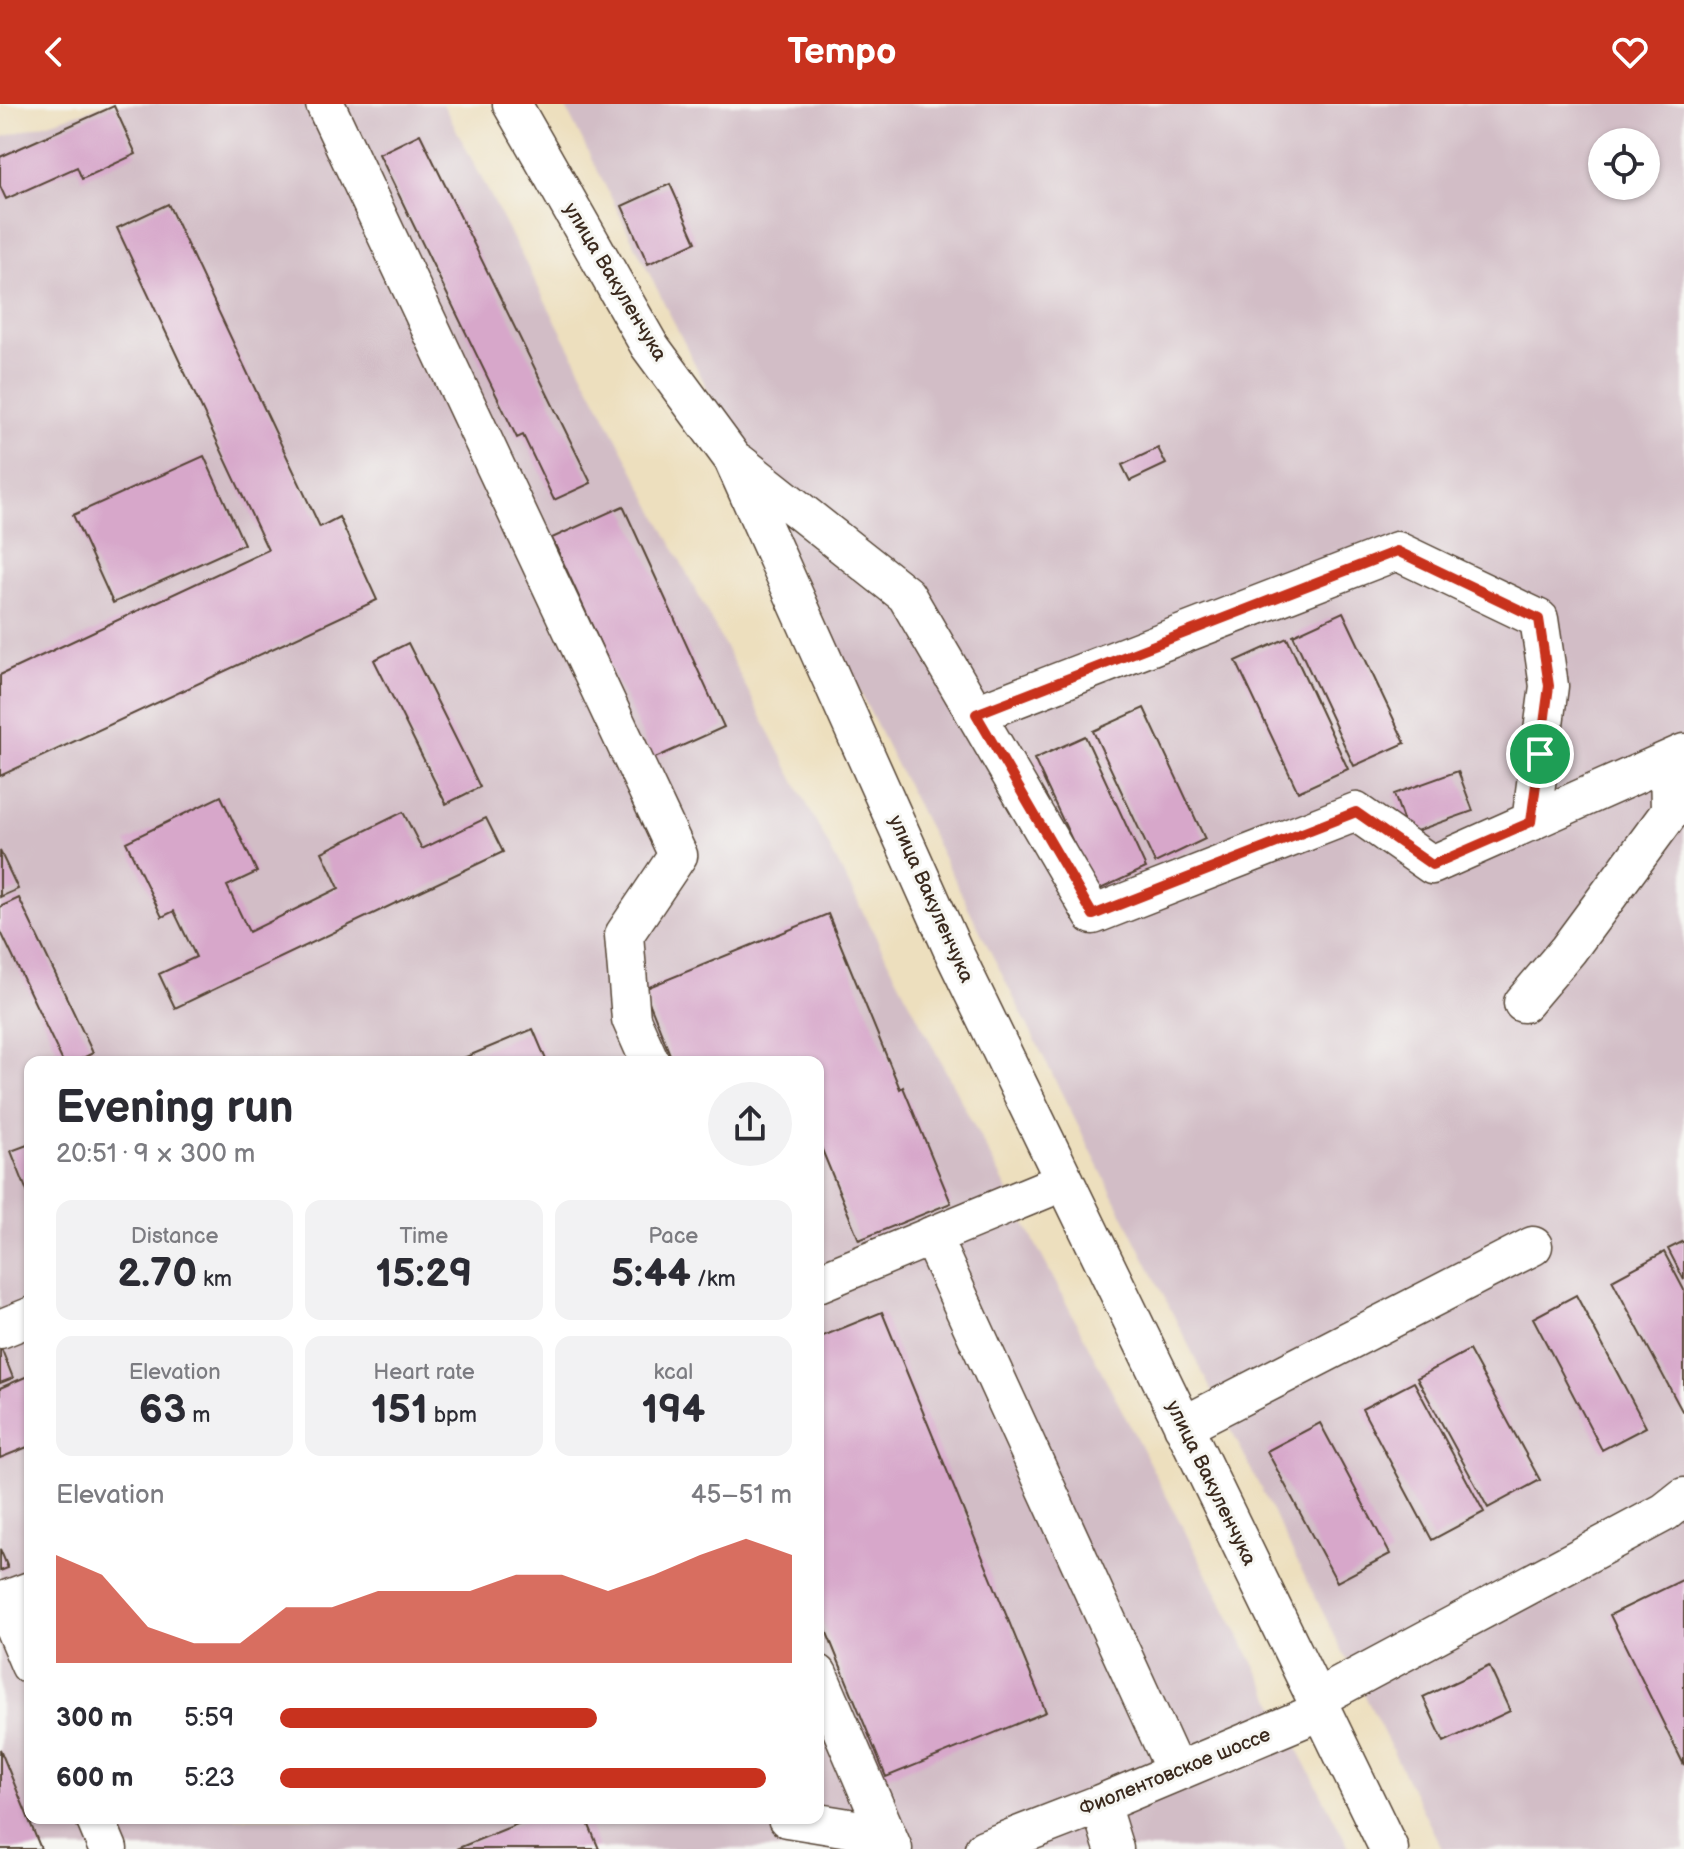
<!DOCTYPE html>
<meta charset="utf-8">
<style>
:root{--surface:#fff;--page:#f2f2f3;--text:#2b2b33;--muted:#7c7c81;--accent:#c8321e}
body{margin:0;font-family:"Balsamiq Sans",sans-serif;background:var(--page);color:var(--text);height:100vh;display:flex;flex-direction:column;font-size:30px;white-space:nowrap}
*{box-sizing:border-box;margin:0}
p{font-size:26px;color:var(--muted)}
.icon{flex:none;width:44px;height:44px;fill:none;stroke:currentColor;stroke-width:2;stroke-linecap:round;stroke-linejoin:round}
.map{position:relative;flex:1;overflow:hidden}
.side{position:absolute;left:24px;top:952px;width:800px;height:768px;display:flex;flex-direction:column;background:var(--surface);border-radius:16px;box-shadow:0 2px 6px #0004}
.side>*{flex:none}
.buttons{position:absolute;left:1588px;top:24px;display:grid;gap:16px}
.buttons a{display:grid;place-items:center;width:72px;height:72px;border-radius:50%;background:var(--surface);box-shadow:0 2px 6px #0004;font-size:40px}
.pin{position:absolute;display:grid;place-items:center;width:68px;height:68px;color:#fff;margin:-34px;border:4px solid #fff;border-radius:50%;box-shadow:0 2px 8px #0007}
.round{display:grid;place-items:center;flex:none;width:84px;height:84px;border-radius:42px;background:var(--page)}
.head{display:flex;align-items:center;justify-content:space-between;height:136px;padding:0 32px}
h1{font-size:44px;font-weight:800;line-height:60px}
.metrics{display:grid;grid-template-columns:repeat(3,1fr);gap:12px;height:136px;padding:8px 32px}
.metrics div{display:grid;align-content:center;border-radius:16px;background:var(--page);text-align:center}
.metrics b{font-size:40px;font-weight:800}
.metrics small{font-size:22px;font-weight:400}
.metrics p{font-size:22px}
.chart{height:224px;padding:16px 32px}
.chart p{display:flex;justify-content:space-between}
.chart svg{width:100%;height:144px;margin-top:8px;fill:var(--accent);opacity:.7}
ul{padding:0 32px;list-style:none;font-size:26px}
li{display:grid;grid-template-columns:128px 96px 1fr;align-items:center;height:60px}
li i{height:20px;border-radius:10px;background:var(--accent)}
header{display:flex;justify-content:space-between;align-items:center;height:104px;padding:0 32px;background:var(--accent);color:#fff;font-size:36px;font-weight:800}
.map>svg:first-child{display:block}
.industrial{fill:#d2bdc6;fill-rule:evenodd}
.building{fill:#d7a7ca}
.lines{fill:none;stroke-linecap:round;stroke-linejoin:round}
.minor-casing{stroke:#564536;stroke-width:41}
.minor{stroke:#fff;stroke-width:38}
.route-casing{stroke:#fff;stroke-width:16}
.route{stroke:#c8321e;stroke-width:10}
.labels{text-anchor:middle;dominant-baseline:central;stroke-width:6;stroke-linejoin:round;paint-order:stroke}
.street-label{font-size:20px;fill:#3b2a1e;stroke:#f6f6f2}
</style>
<header><svg class="icon" aria-label="back" viewBox="0 0 24 24"><path d="M15 5l-7 7 7 7"/></svg>Tempo<svg class="icon" aria-label="heart" viewBox="0 0 24 24"><path d="M12 20l-8-8c-3-5 5-10 8-4 3-6 11-1 8 4z"/></svg></header>
<div class="map">
<svg width="1684" height="1745" viewBox="0 0 1684 1745">
<rect width="100%" height="100%" fill="#f6f6f2"/>
<filter id="ink" filterUnits="userSpaceOnUse"><feTurbulence type="fractalNoise" baseFrequency=".0125" numOctaves="2"/><feDisplacementMap in="SourceGraphic" scale="16" xChannelSelector="R" yChannelSelector="G"/><feConvolveMatrix kernelMatrix="1 2 1 2 8 2 1 2 1" color-interpolation-filters="sRGB"/></filter>
<filter id="wash" filterUnits="userSpaceOnUse"><feTurbulence type="fractalNoise" baseFrequency=".006" numOctaves="4" result="noise"/><feDisplacementMap in="SourceGraphic" scale="32" xChannelSelector="R" yChannelSelector="G"/><feGaussianBlur stdDeviation="1.8" result="paint"/><feColorMatrix in="noise" values="0 0 0 0 0 0 0 0 0 0 0 0 0 0 0 0 0 1.4 0 .05"/><feComposite in="paint" operator="in"/></filter>
<g filter="url(#wash)">
<rect width="100%" height="100%" fill="#eddfbe"/>
<!-- industrial -->
<path class="industrial" d="M109 0H443L1350 1745H0V34ZM30 958H818V1714H30Z
M564 0H1684V1745H1442ZM1602 38H1646V82H1602Z"/>
<g id="blocks">
<!-- building -->
<path class="building" d="M114 2 136 50 82 75 77 63 6 95 0 82V53Z
M420 30 591 379 554 396 523 331 517 334 379 50Z
M670 80 696 138 648 160 622 102Z
M168 100 320 423 339 413 377 496 0 672V571L268 446 117 124Z
M1158 344 1166 360 1130 377 1122 361Z
M204 352 244 440 113 499 73 411Z
M623 402 724 623 653 655 552 434Z
M1343 508 1405 639 1354 662 1293 531Z
M1287 534 1348 665 1298 688 1236 557Z
M408 539 480 683 446 700 374 556Z
M1144 604 1205 735 1155 759 1093 627Z
M1085 632 1146 764 1096 787 1034 655Z
M1458 667 1473 707 1408 730 1394 690Z
M221 692 257 768 227 782 249 828 339 784 322 748 403 708 422 745 486 714 503 748 175 904 159 870 196 853 174 807 162 813 126 738Z
M0 747 18 785 0 793Z
M19 794 93 949 75 958H63L0 826V803Z
M828 810 900 985 903 983 951 1099 859 1136 818 1036V958H673L644 885Z
M533 925 547 958H454Z
M30 1040V1095L11 1047Z
M1684 1137V1176L1668 1145Z
M1664 1148 1684 1186V1306L1682 1307 1612 1176Z
M1576 1191 1646 1323 1602 1346 1533 1214Z
M882 1208 1046 1608 886 1673 818 1507V1234Z
M0 1241 13 1274 0 1279Z
M1469 1246 1540 1376 1488 1404 1417 1274Z
M30 1271V1342L0 1354V1284Z
M1414 1278 1484 1408 1432 1436 1362 1305Z
M1320 1319 1390 1450 1337 1478 1267 1347Z
M0 1445 8 1464 0 1467Z
M1684 1475V1661L1610 1511Z
M1489 1562 1510 1607 1444 1638 1423 1593Z
M0 1645 41 1745H0Z
M532 1714H586L599 1745H456Z"/>
</g>
</g>
<g filter="url(#ink)">
<use href="#blocks" fill-opacity="0" stroke="#564536" stroke-width="2"/>
<g class="lines">
<defs>
<path id="minor" d="M325 0 678 751 624 831 631 915 650 958
M512 0 649 241 733 355 956 853 1389 1745
M739 359 906 491 1093 811 1356 708 1432 761 1684 649
M976 610 1397 447 1539 515 1549 582 1531 718
M1523 899 1568 846 1670 708 1669 656
M931 1132 1176 1668
M818 1179 1065 1077
M0 1225 30 1213
M1183 1322 1533 1142
M30 1487 3 1497 30 1561
M818 1570 893 1745
M1316 1595 1665 1408 1684 1393
M1100 1700 1114 1745
M95 1714 108 1745
M787 1714 886 1730
M984 1745 1100 1700 1321 1607"/>
</defs>
<!-- minor casing -->
<use href="#minor" class="minor-casing"/>
<!-- minor -->
<use href="#minor" class="minor"/>
</g>
</g>
<g class="lines" filter="url(#ink)">
<defs>
<path id="route" d="M1397 447 1539 515 1549 582 1531 718 1432 761 1356 708 1093 811 976 610Z"/>
</defs>
<!-- route casing -->
<use href="#route" class="route-casing"/>
<!-- route -->
<use href="#route" class="route"/>
</g>
<g class="labels">
<!-- street labels -->
<g class="street-label">
<text transform="translate(615 178) rotate(59)">улица Вакуленчука</text>
<text transform="translate(931 795) rotate(66)">улица Вакуленчука</text>
<text transform="translate(1211 1379) rotate(64)">улица Вакуленчука</text>
<text transform="translate(1175 1668) rotate(-22)">Фиолентовское шоссе</text>
</g>
</g>
</svg>
<div class="buttons">
<a><svg class="icon" aria-label="locate" viewBox="0 0 24 24"><circle cx="12" cy="12" r="6"/><path d="M12 2v4M12 18v4M2 12h4M18 12h4"/></svg></a>
</div>
<div class="pin" style="left:1540px;top:650px;background:#1e9e55"><svg class="icon" aria-label="arrive" viewBox="0 0 24 24"><path d="M6 21V4h12l-3 4 3 4H6"/></svg></div>
<section class="side">
<div class="head"><div><h1>Evening run</h1><p>20:51 · 9 × 300 m</p></div><a class="round"><svg class="icon" aria-label="share" viewBox="0 0 24 24"><path d="M12 15V3M7 8l5-5 5 5M5 13v7h14v-7"/></svg></a></div>
<div class="metrics">
<div><p>Distance</p><b>2.70<small> km</small></b></div>
<div><p>Time</p><b>15:29</b></div>
<div><p>Pace</p><b>5:44<small> /km</small></b></div>
</div>
<div class="metrics">
<div><p>Elevation</p><b>63<small> m</small></b></div>
<div><p>Heart rate</p><b>151<small> bpm</small></b></div>
<div><p>kcal</p><b>194</b></div>
</div>
<div class="chart"><p><span>Elevation</span>45–51 m</p>
<svg viewBox="0 0 160 44" preserveAspectRatio="none"><path d="M0 44V11L10 17L20 33L30 38L40 38L50 27L60 27L70 22L80 22L90 22L100 17L110 17L120 22L130 17L140 11L150 6L160 11V44z"/></svg>
</div>
<ul>
<li><b>300 m</b>5:59<i style="width:62%"></i></li>
<li><b>600 m</b>5:23<i style="width:95%"></i></li>
</ul>
</section>
</div>
